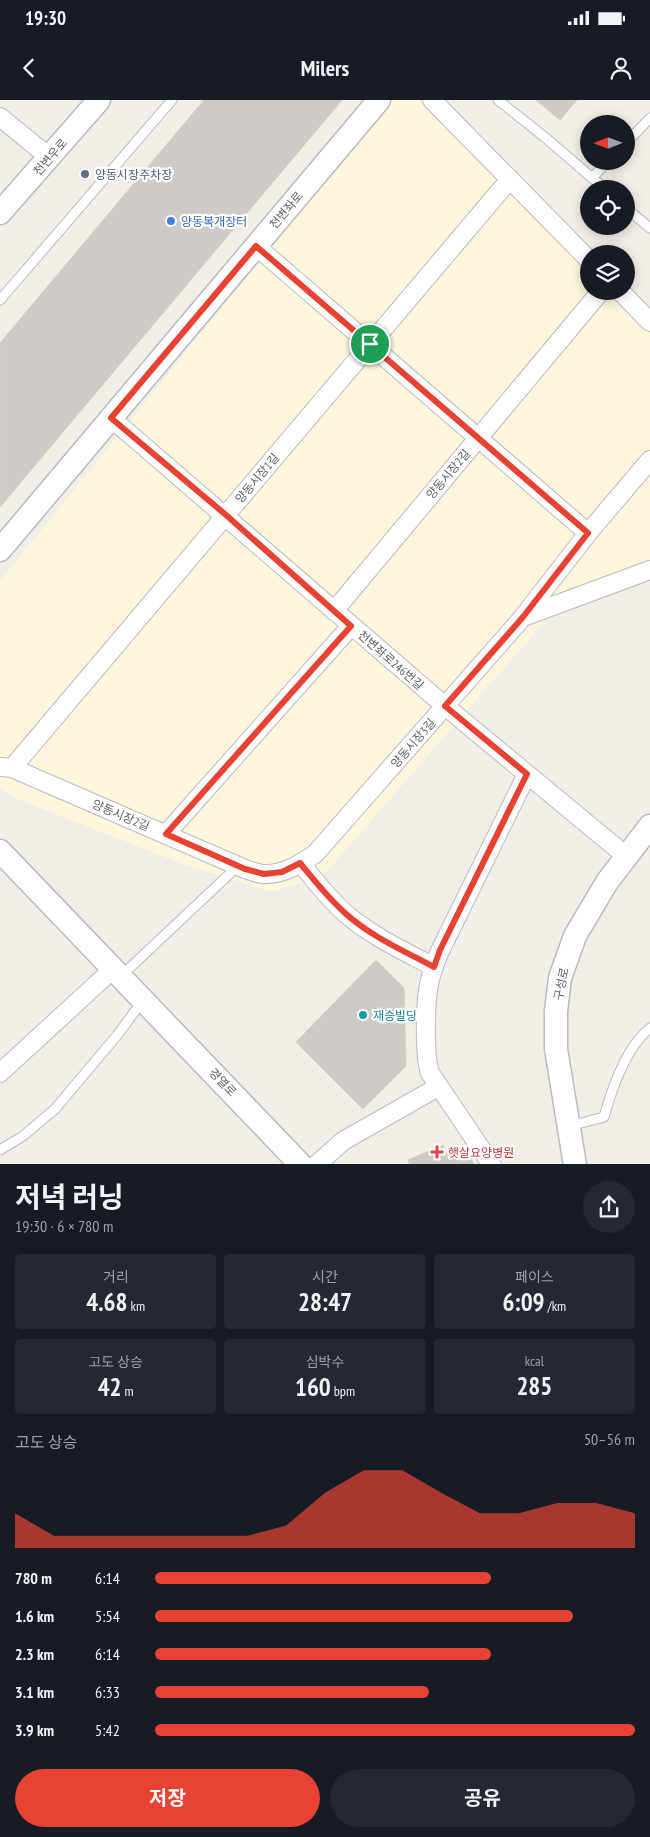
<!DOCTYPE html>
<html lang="ko">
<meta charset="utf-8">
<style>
:root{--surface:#171b24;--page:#242831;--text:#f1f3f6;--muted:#9ea1a6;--accent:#e74234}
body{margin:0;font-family:"PT Sans Narrow","Noto Sans KR",sans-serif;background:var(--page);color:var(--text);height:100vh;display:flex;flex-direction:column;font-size:19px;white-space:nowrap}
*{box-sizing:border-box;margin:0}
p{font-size:16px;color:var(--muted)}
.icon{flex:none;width:28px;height:28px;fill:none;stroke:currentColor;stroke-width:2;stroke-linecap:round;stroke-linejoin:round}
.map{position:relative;height:1064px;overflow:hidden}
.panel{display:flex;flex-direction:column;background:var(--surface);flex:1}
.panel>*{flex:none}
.needle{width:32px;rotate:269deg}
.fabs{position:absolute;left:580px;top:15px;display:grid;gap:10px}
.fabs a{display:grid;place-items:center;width:55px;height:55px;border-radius:50%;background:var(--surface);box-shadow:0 2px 12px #0003;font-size:25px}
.pin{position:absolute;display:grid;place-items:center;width:42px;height:42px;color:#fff;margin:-21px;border:2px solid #fff;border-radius:50%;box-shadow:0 1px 5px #0007}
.round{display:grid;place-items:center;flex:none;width:52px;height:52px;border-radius:26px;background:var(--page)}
.head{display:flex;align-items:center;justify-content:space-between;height:85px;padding:0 15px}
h1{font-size:28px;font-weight:700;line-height:38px}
.metrics{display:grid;grid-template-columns:repeat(3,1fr);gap:8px;height:85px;padding:5px 15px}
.metrics div{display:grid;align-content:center;border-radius:5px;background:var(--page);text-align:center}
.metrics b{font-size:25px;font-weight:700}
.metrics small{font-size:14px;font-weight:400}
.metrics p{font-size:14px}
.chart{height:140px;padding:10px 15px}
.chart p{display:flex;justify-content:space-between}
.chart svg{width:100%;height:90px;margin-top:5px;fill:var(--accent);opacity:.7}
.cta{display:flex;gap:10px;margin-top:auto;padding:10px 15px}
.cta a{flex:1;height:58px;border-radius:30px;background:var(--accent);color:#fff;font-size:20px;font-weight:700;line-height:58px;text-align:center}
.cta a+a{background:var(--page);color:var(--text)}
ul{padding:0 15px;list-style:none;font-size:16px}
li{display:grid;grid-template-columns:80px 60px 1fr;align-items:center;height:38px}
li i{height:12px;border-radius:6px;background:var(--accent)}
.status{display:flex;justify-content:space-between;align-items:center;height:35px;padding:0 25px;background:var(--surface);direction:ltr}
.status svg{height:14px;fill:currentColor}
header{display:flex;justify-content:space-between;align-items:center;height:65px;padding:0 15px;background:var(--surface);font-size:22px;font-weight:700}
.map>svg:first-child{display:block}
.commercial{fill:#fdf6dd}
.building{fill:#cecac5;stroke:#d4cfc4}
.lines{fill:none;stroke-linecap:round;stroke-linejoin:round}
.service-casing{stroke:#b8bbbf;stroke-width:11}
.minor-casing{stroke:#b8bbbf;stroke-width:20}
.tertiary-casing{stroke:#b8bbbf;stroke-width:25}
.service{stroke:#fff;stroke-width:9}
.minor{stroke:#fff;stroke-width:18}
.tertiary{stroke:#fff;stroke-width:22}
.route-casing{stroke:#fff;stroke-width:10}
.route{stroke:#e74234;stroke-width:6}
.service-dot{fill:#5c6f8a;stroke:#fff;stroke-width:2}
.shop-dot{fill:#3f7fe0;stroke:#fff;stroke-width:2}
.culture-dot{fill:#0f9aa8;stroke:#fff;stroke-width:2}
.health-dot{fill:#e0444e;stroke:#fff;stroke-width:2}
.labels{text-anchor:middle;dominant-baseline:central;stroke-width:4.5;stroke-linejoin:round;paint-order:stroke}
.street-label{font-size:12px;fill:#5e6166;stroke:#fff}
.service-label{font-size:12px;fill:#4e5e75;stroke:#fff;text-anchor:start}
.shop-label{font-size:12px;fill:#366cbe;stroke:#fff;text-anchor:start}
.culture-label{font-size:12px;fill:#0d838f;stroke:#fff;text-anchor:start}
.health-label{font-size:12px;fill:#be3a42;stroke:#fff;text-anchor:start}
</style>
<div class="status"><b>19:30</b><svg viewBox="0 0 49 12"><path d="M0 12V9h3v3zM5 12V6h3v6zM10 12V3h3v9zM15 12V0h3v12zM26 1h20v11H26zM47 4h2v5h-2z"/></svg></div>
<header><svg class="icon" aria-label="back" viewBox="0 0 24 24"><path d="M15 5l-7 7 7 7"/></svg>Milers<svg class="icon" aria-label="person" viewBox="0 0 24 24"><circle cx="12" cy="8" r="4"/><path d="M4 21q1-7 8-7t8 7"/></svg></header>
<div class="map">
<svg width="650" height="1065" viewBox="0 0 650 1065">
<rect width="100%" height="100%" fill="#f0eee6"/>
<!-- commercial -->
<path class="commercial" d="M391 0H419L589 172V191H608L650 233V479L547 519 322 777 272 792 185 765 15 698 0 688V481Z"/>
<!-- building -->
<path class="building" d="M204 0H342L0 407V243Z
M536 0H577L560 20Z
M376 860 404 888 406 966 363 1009 296 942Z
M443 1045 448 1056 467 1048 474 1065H410L408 1060Z"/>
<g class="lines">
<defs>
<path id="service" d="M498 0 547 39 605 89
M626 43 650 18
M592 78 608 61
M626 108 650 128
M0 200 172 0
M120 877 238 766
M570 1026 604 1017C612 988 626 947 650 928
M0 1050 23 1036 55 1009 119 933 143 900"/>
<path id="minor" d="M432 0 589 160
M0 17 49 57
M256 146 588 433
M620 191 650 222
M111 318 445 606 626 756
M334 511 601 191
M523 517 650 470
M0 667 12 668 245 769C251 771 258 774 264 774 283 775 300 764 315 754L523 517 588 433 650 360
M12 668 510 79
M166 734 351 526
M301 763C314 780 328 798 345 813 371 836 404 851 434 867
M0 973 113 869
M316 1065 343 1041 438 987
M492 1065 430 973C424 955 425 899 430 880 432 870 436 860 440 851L527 674"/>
<path id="tertiary" d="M0 113 99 0
M0 450 379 0
M0 751 301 1065
M575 1065 556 949V911L560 878 575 836 607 782 650 726"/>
</defs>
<!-- service casing -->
<use href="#service" class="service-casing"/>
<!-- minor casing -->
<use href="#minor" class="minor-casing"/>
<!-- tertiary casing -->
<use href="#tertiary" class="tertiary-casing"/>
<!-- service -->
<use href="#service" class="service"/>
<!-- minor -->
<use href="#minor" class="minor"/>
<!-- tertiary -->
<use href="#tertiary" class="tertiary"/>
</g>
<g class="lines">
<defs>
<path id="route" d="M256 146 588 433 523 517 445 606 527 674 440 850 434 867C404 851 370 836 345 813 328 798 314 780 300 763L282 772 264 774 245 769 166 734 351 526 226 415 111 318Z"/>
</defs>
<!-- route casing -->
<use href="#route" class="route-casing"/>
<!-- route -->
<use href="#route" class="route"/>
</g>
<!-- markers -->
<circle class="service-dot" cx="85" cy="74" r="5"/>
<circle class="shop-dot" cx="171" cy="121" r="5"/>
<circle class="culture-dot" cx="363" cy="915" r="5"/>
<path class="health-dot" d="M434.5 1044.5h5v5h5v5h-5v5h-5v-5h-5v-5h5z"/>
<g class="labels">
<!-- street labels -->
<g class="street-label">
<text transform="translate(50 57) rotate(-49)">천변우로</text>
<text transform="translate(286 110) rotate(-50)">천변좌로</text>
<text transform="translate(448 374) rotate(-50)">양동시장2길</text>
<text transform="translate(257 378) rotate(-50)">양동시장1길</text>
<text transform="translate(391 560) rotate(41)">천변좌로246번길</text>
<text transform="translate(413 643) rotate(-49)">양동시장3길</text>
<text transform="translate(121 715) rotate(23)">양동시장2길</text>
<text transform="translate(561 884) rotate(-78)">구성로</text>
<text transform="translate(223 982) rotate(46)">경열로</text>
</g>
<!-- service labels -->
<g class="service-label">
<text x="95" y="74">양동시장주차장</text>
</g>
<!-- shop labels -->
<g class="shop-label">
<text x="181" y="121">양동복개장터</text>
</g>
<!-- culture labels -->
<g class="culture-label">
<text x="373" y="915">재승빌딩</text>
</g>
<!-- health labels -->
<g class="health-label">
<text x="448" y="1052">햇살요양병원</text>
</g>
</g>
</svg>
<div class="fabs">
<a><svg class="needle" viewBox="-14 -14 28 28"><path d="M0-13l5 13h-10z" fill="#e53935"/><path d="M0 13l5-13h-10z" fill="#9ea1a6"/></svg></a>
<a><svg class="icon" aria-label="locate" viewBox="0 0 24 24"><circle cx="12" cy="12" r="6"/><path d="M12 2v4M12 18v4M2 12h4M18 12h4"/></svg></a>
<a><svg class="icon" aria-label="layers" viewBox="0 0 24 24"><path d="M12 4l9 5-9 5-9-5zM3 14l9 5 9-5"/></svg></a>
</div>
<div class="pin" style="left:370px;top:244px;background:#1e9e55"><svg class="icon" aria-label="arrive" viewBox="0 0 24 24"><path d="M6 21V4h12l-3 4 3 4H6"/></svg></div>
</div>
<section class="panel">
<div class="head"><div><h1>저녁 러닝</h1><p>19:30 · 6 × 780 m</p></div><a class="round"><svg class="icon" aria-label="share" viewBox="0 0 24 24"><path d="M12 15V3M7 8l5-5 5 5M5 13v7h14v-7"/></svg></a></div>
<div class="metrics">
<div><p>거리</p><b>4.68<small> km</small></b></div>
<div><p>시간</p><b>28:47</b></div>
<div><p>페이스</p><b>6:09<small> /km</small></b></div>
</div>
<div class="metrics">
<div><p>고도 상승</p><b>42<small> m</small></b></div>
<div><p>심박수</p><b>160<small> bpm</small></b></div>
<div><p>kcal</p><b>285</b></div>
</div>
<div class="chart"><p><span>고도 상승</span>50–56 m</p>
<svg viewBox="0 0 160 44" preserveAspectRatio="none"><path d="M0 44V27L10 38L20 38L30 38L40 38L50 38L60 38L70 33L80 17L90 6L100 6L110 17L120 27L130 27L140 22L150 22L160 27V44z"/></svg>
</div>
<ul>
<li><b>780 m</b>6:14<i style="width:70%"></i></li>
<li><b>1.6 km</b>5:54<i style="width:87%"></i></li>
<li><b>2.3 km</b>6:14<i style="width:70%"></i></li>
<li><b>3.1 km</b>6:33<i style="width:57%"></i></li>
<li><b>3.9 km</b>5:42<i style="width:100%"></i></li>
</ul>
<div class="cta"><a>저장</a><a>공유</a></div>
</section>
